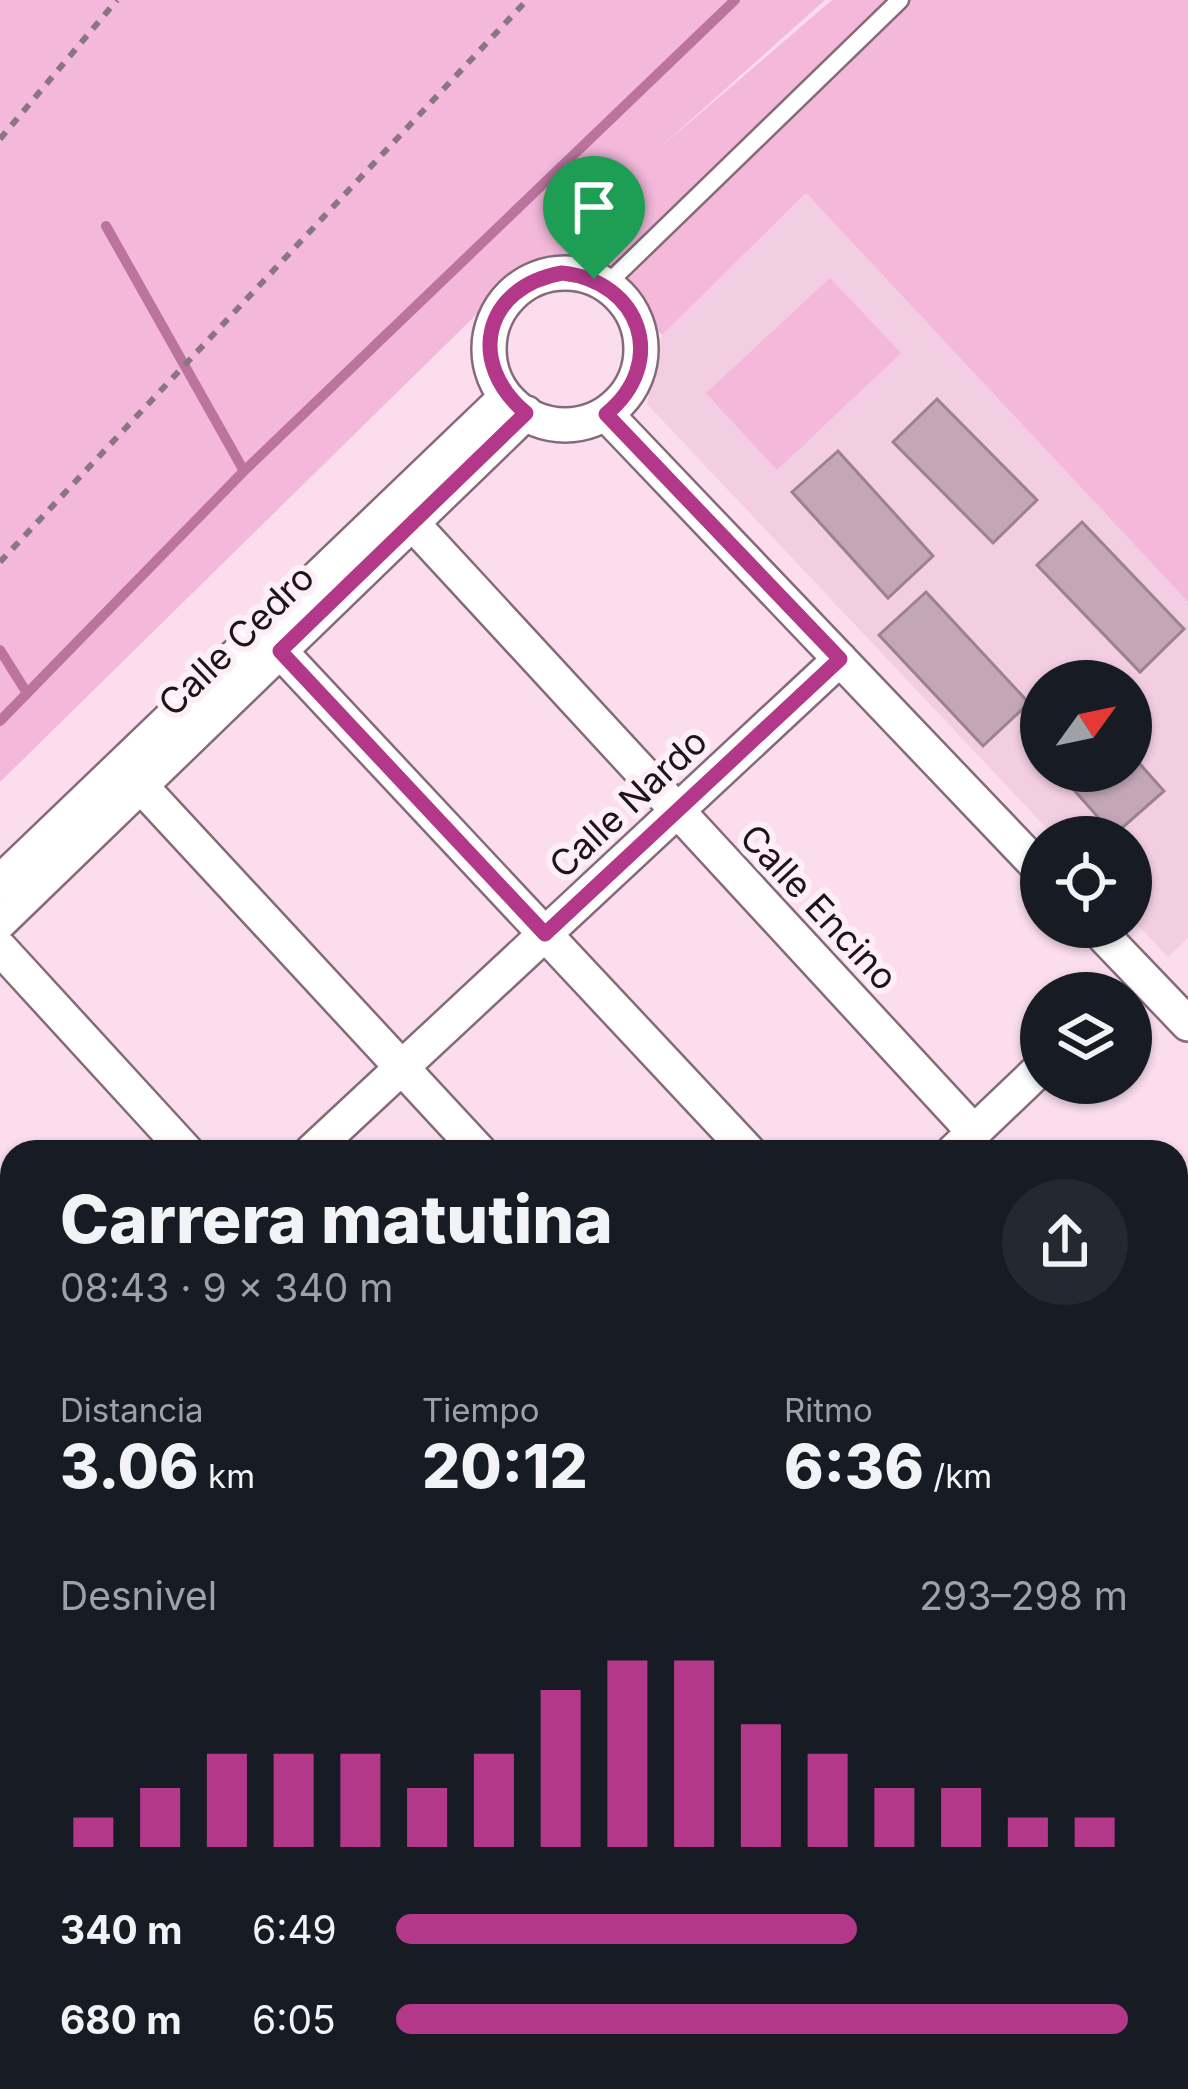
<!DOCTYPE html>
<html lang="es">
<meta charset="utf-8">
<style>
:root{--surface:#171b24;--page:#242831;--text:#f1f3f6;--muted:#9ea1a6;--accent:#b3388a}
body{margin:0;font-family:Inter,sans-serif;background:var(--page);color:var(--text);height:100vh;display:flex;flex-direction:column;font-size:45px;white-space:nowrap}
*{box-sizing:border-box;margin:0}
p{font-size:39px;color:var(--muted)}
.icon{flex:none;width:66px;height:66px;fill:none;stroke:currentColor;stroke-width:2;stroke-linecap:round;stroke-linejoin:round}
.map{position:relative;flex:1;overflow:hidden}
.sheet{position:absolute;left:0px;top:1140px;width:1188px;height:951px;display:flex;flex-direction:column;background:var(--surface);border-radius:36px 36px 0 0;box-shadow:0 3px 9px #0004}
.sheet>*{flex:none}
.needle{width:78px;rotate:57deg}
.controls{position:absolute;left:1020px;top:660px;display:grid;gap:24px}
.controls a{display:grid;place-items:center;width:132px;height:132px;border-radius:50%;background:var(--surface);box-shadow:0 3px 9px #0004;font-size:60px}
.pin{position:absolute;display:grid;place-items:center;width:102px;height:102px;color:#fff;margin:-123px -51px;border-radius:50% 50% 50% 0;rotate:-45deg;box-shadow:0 0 12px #0007}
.pin .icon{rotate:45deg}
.round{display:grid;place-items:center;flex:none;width:126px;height:126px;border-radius:63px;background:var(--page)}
.headline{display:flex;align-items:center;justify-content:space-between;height:204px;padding:0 60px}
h1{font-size:66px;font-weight:800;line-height:90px}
.figures{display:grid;grid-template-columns:repeat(3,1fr);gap:18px;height:204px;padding:12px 60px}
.figures div{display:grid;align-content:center}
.figures b{font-size:60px;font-weight:800}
.figures small{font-size:33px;font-weight:400}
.figures p{font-size:33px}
.chart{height:336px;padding:24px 60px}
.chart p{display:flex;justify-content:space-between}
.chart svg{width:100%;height:216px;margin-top:12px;stroke:var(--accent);stroke-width:6}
ul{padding:0 60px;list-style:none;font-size:39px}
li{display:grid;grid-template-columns:192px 144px 1fr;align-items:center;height:90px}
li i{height:30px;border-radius:15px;background:var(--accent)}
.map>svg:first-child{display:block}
.built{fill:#f3cee2;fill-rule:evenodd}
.green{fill:#f3b8da}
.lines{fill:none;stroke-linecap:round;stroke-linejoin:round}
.stream{stroke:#bc749f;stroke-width:10}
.building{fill:#c3a7b7;stroke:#9c8190;stroke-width:3}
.lane-casing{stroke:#856b7a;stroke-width:21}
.street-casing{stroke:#856b7a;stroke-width:38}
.secondary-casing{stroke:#856b7a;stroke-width:52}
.path{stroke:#8a7681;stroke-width:6;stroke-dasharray:9 9;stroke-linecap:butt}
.lane{stroke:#fff;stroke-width:16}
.street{stroke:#fff;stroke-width:33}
.secondary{stroke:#fff;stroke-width:48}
.route-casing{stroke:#fff;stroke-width:24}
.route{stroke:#b3388a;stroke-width:15}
.labels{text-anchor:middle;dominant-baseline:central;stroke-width:12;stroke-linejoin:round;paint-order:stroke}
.street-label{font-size:36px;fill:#1d1319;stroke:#fcf0f6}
</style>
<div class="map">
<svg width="1188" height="2089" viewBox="0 0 1188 2089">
<rect width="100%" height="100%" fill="#fbdded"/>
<!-- built -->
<path class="built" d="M806 193 1188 602V938L1168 957 1131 918V837H1055L647 404 662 335ZM1041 681H1131V771H1041Z"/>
<!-- green -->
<path class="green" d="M0 0H825L654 153 832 0H1188V602L806 193 662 335C607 271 623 263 531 261L0 782Z
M830 278 901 353 777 470 706 393Z
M1188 1921V2029L1176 2047V1936Z
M1063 2079H1154L1148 2089H1056Z"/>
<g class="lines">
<!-- stream -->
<path class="stream" d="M106 226 244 471
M0 650 27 693
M0 721 244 471 735 0"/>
</g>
<!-- building -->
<path class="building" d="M937 399 1037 500 993 543 893 442Z
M838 451 933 556 888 598 792 492Z
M1082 522 1184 629 1140 672 1037 565Z
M926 592 1029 703 983 746 879 635Z
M1131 754 1164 791 1114 835 1057 771H1131Z"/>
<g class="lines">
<defs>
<path id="lane" d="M606 285 900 0"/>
<path id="street" d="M489 349a76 76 0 1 1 152 0a76 76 0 1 1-152 0Z
M606 414 1041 870
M412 523 974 1132
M280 651 749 1152
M127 771 480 1152
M0 882 506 397
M0 922 526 413
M1095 927 1188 1024
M0 948 187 1152
M311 1152 840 659
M953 1152 1041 1068
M0 1214 12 1228
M0 1442 12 1431
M1176 1461 1188 1474
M0 1542 12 1554
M0 1623 12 1636
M1176 1905 1188 1918
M0 2069 12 2057
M426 2079 436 2089
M510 2079 519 2089
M941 2079 950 2089"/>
<path id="secondary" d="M1184 2089 1188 2083"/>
</defs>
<!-- lane casing -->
<use href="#lane" class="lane-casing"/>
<!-- street casing -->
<use href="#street" class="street-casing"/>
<!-- secondary casing -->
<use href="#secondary" class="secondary-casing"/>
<!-- path -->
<path class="path" d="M0 139 117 0
M0 562 527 0
M1068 2089 1075 2079"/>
<!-- lane -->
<use href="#lane" class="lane"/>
<!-- street -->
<use href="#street" class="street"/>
<!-- secondary -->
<use href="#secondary" class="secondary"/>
</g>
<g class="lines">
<defs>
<path id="route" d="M562 273C641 281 669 363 606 414L840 659 545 934 280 651 526 413C466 363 483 287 562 273Z"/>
</defs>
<!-- route casing -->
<use href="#route" class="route-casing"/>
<!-- route -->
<use href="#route" class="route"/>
</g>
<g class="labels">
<!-- street labels -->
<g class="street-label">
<text transform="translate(236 640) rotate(-44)">Calle Cedro</text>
<text transform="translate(628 803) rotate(-43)">Calle Nardo</text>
<text transform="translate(819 907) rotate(47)">Calle Encino</text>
</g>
</g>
</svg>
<div class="controls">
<a><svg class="needle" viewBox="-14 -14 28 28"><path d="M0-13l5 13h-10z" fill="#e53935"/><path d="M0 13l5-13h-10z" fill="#9ea1a6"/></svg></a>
<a><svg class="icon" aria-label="locate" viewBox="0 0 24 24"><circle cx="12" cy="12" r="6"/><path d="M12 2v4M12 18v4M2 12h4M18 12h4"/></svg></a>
<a><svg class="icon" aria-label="layers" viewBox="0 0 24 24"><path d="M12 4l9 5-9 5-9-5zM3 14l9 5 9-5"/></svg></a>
</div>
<div class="pin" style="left:594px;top:279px;background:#1e9e55"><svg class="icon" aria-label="arrive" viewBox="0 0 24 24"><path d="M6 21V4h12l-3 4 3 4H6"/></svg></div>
<section class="sheet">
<div class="headline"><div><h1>Carrera matutina</h1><p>08:43 · 9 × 340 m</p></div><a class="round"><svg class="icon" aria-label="share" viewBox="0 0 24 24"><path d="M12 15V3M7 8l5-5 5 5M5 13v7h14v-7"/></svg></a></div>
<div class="figures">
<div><p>Distancia</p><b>3.06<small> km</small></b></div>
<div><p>Tiempo</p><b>20:12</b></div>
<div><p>Ritmo</p><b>6:36<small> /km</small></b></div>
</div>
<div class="chart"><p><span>Desnivel</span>293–298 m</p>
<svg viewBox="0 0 160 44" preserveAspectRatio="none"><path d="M5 44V38M15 44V32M25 44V25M35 44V25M45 44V25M55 44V32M65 44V25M75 44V12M85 44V6M95 44V6M105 44V19M115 44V25M125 44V32M135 44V32M145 44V38M155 44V38"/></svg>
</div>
<ul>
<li><b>340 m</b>6:49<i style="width:63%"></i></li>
<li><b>680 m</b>6:05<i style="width:100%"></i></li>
</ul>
</section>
</div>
